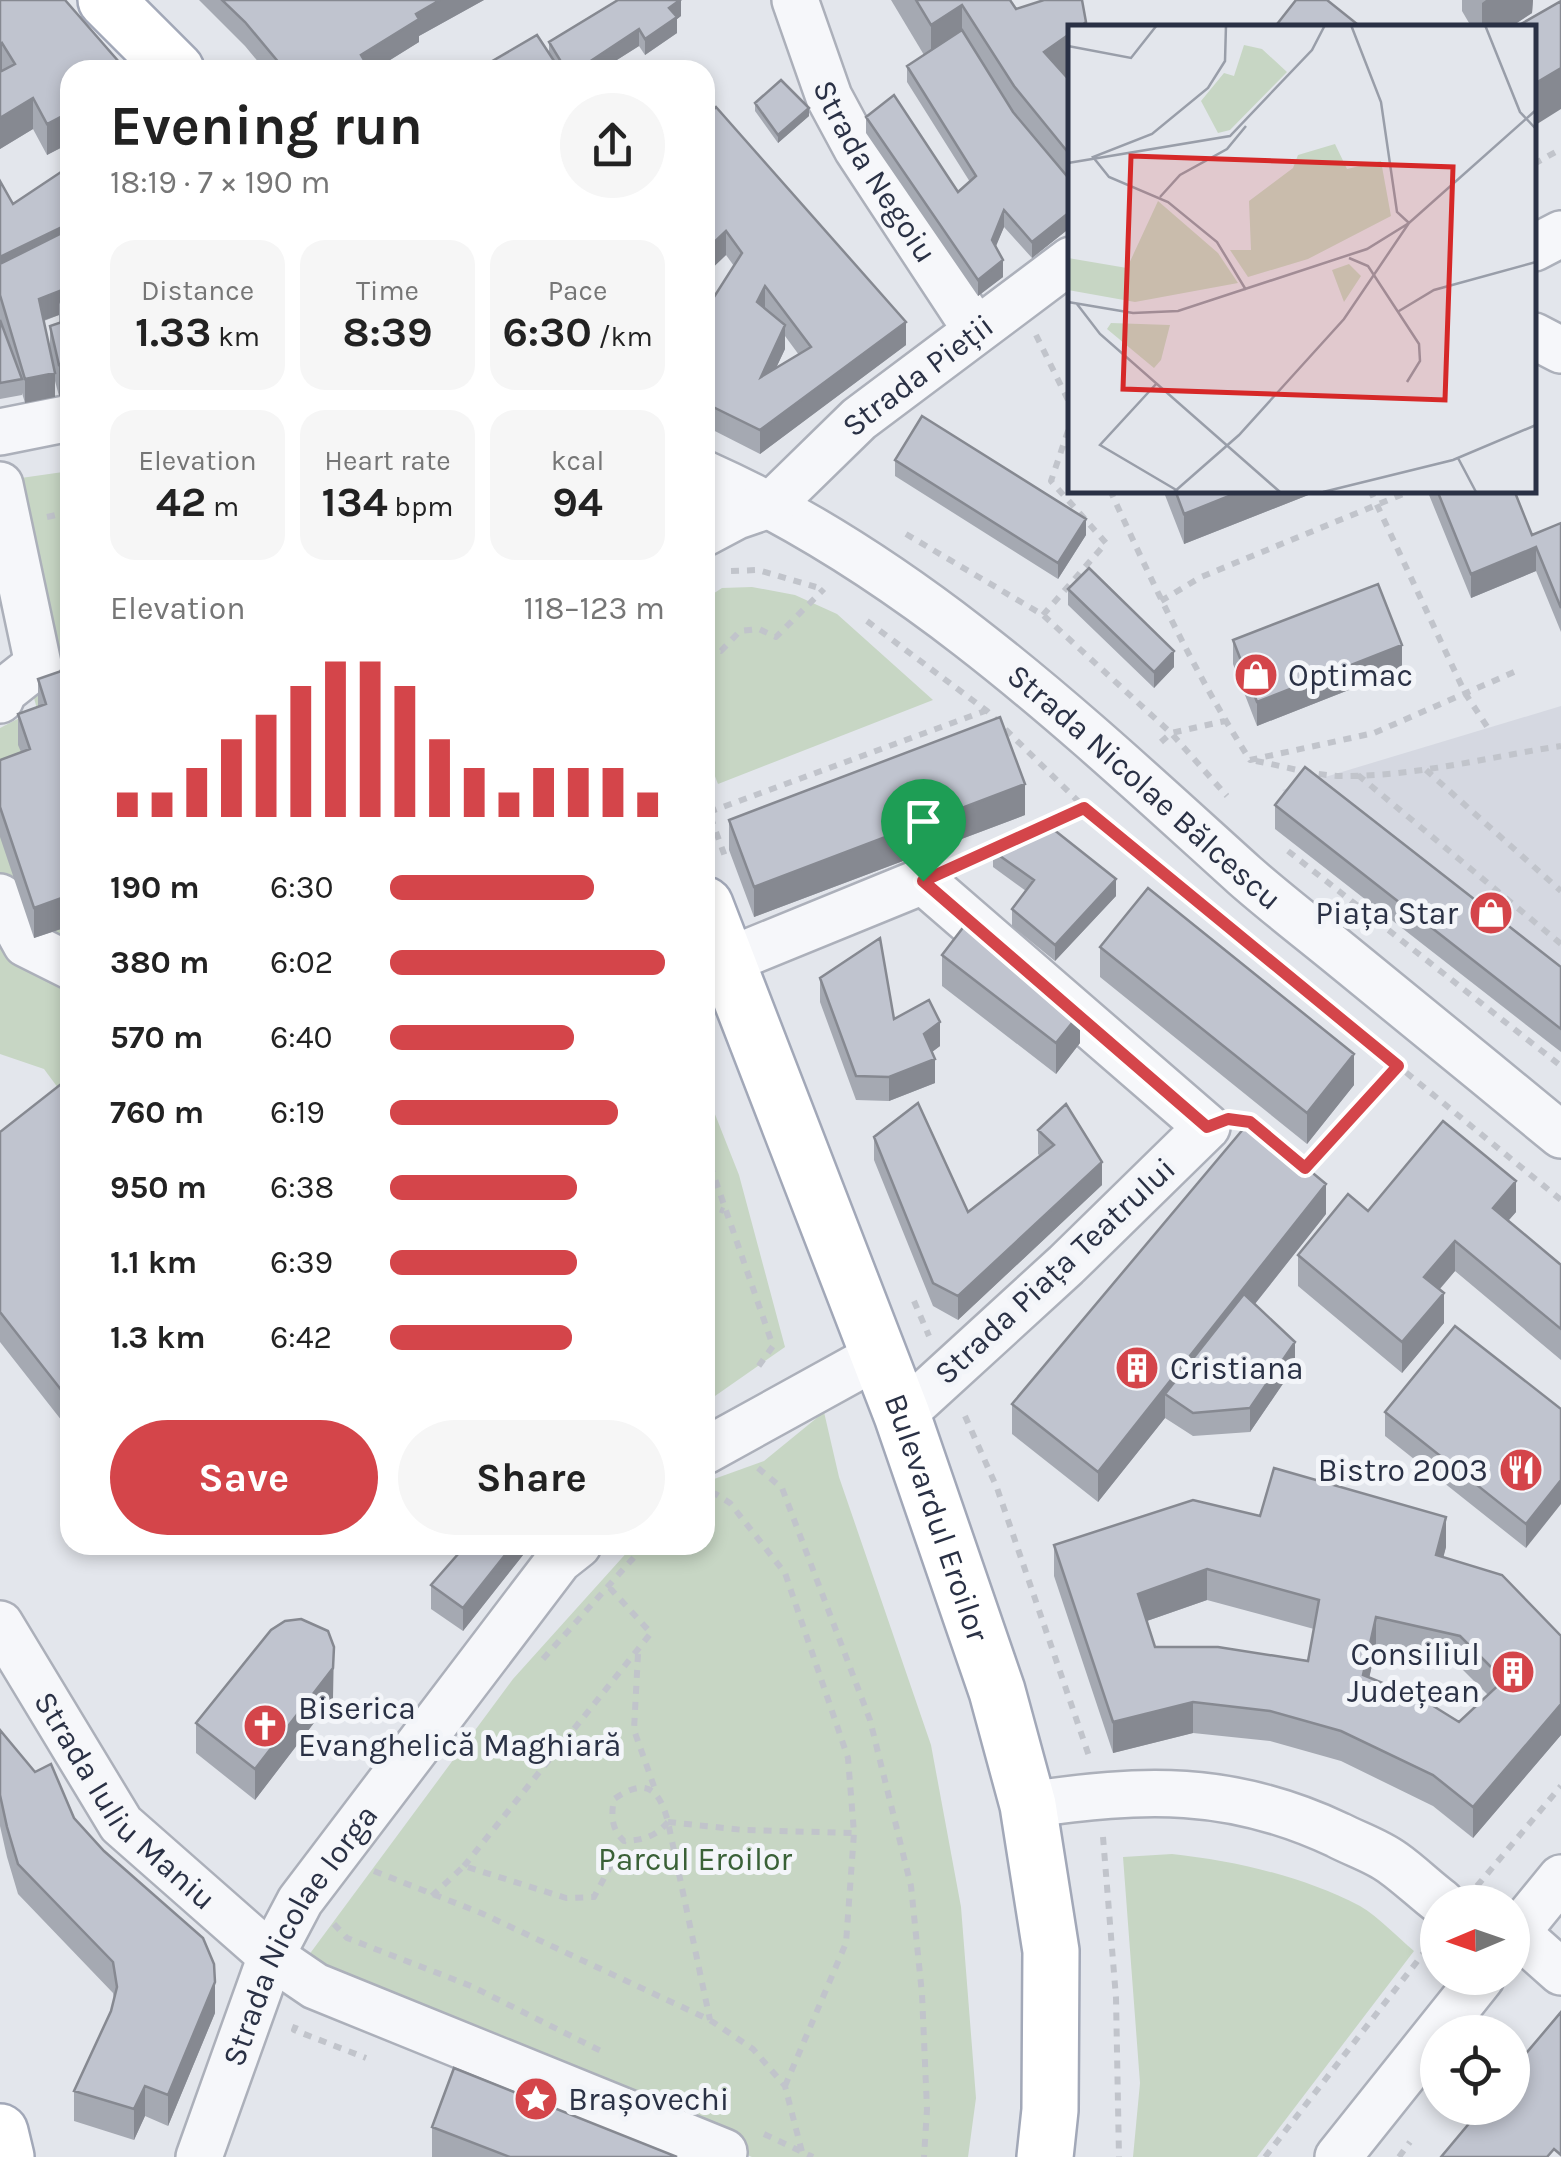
<!DOCTYPE html>
<meta charset="utf-8">
<style>
:root{--surface:#fff;--page:#f6f6f6;--text:#222;--muted:#767676;--accent:#d4454a}
body{margin:0;font-family:Karla,sans-serif;background:var(--page);color:var(--text);height:100vh;display:flex;flex-direction:column;font-size:38px;white-space:nowrap}
*{box-sizing:border-box;margin:0}
p{font-size:32px;color:var(--muted)}
.icon{flex:none;width:55px;height:55px;fill:none;stroke:currentColor;stroke-width:2;stroke-linecap:round;stroke-linejoin:round}
.map{position:relative;flex:1;overflow:hidden}
.panel{position:absolute;left:60px;top:60px;width:655px;height:1495px;display:flex;flex-direction:column;background:var(--surface);border-radius:30px;box-shadow:0 5px 15px #0003}
.panel>*{flex:none}
.needle{width:65px;rotate:268deg}
.controls{position:absolute;left:1420px;top:1885px;display:grid;gap:20px}
.controls a{display:grid;place-items:center;width:110px;height:110px;border-radius:50%;background:var(--surface);box-shadow:0 5px 15px #0003;font-size:50px}
.pin{position:absolute;display:grid;place-items:center;width:85px;height:85px;color:#fff;margin:-102px -42px;border-radius:50% 50% 50% 0;rotate:-45deg;box-shadow:0 0 10px #0007}
.pin .icon{rotate:45deg}
.round{display:grid;place-items:center;flex:none;width:105px;height:105px;border-radius:52px;background:var(--page)}
.headline{display:flex;align-items:center;justify-content:space-between;height:170px;padding:0 50px}
h1{font-size:55px;font-weight:700;line-height:75px}
.stats{display:grid;grid-template-columns:repeat(3,1fr);gap:15px;height:170px;padding:10px 50px}
.stats div{display:grid;align-content:center;border-radius:25px;background:var(--page);text-align:center}
.stats b{font-size:42px;font-weight:700}
.stats small{font-size:28px;font-weight:400}
.stats p{font-size:28px}
.chart{height:280px;padding:20px 50px}
.chart p{display:flex;justify-content:space-between}
.chart svg{width:100%;height:180px;margin-top:10px;stroke:var(--accent);stroke-width:6}
.button{display:flex;gap:20px;margin-top:auto;padding:20px 50px}
.button a{flex:1;height:115px;border-radius:60px;background:var(--accent);color:#fff;font-size:40px;font-weight:700;line-height:115px;text-align:center}
.button a+a{background:var(--page);color:var(--text)}
ul{padding:0 50px;list-style:none;font-size:32px}
li{display:grid;grid-template-columns:160px 120px 1fr;align-items:center;height:75px}
li i{height:25px;border-radius:12px;background:var(--accent)}
.map>svg:first-child{display:block}
.built{fill:#d5d8e1}
.green{fill:#c7d6c4}
.lines{fill:none;stroke-linecap:round;stroke-linejoin:round}
.minor-casing{stroke:#acb0ba;stroke-width:50}
.major-casing{stroke:#a2a8b8;stroke-width:60}
.path{stroke:#c1c4cb;stroke-width:6;stroke-dasharray:8 8;stroke-linecap:butt}
.minor{stroke:#f6f7fa;stroke-width:45}
.major{stroke:#fff;stroke-width:55}
.wall{fill:#a5a9b2;fill-rule:evenodd}
.shaded-wall{fill:#868991}
.building{fill:#c0c4cf;stroke:#868991;stroke-width:2.5;fill-rule:evenodd}
.route-casing{stroke:#fff;stroke-width:20}
.route{stroke:#d4454a;stroke-width:12}
.labels{text-anchor:middle;dominant-baseline:central;stroke-width:10;stroke-linejoin:round;paint-order:stroke}
.street-label{font-size:32px;fill:#2a3145;stroke:#f3f5f9}
.poi-label{font-size:32px;fill:#2a3145;stroke:#f3f5f9;text-anchor:start}
.park-label{font-size:32px;fill:#3a6137;stroke:#f3f5f9}
.inset-road{fill:none;stroke:#999ea9;stroke-width:2.5}
.view{fill:#d62828;fill-opacity:0.15;stroke:#d62828;stroke-width:5}
.inset-edge{fill:none;stroke:#2a3145;stroke-width:5}
</style>
<div class="map">
<svg width="1561" height="2157" viewBox="0 0 1561 2157">
<rect width="100%" height="100%" fill="#e3e6ec"/>
<!-- built -->
<path class="built" d="M1561 706V1036L1282 790Z"/>
<!-- green -->
<path class="green" d="M70 471V1104L44 1069 0 1054V728L37 709 0 575V481Z
M752 587 795 595 837 614 933 700 718 784 705 751V599L722 588Z
M705 1089 739 1175 785 1347 705 1403Z
M824 1412 839 1477 931 1745 961 1907 976 2098 968 2157H752L300 1967 513 1679 630 1549 635 1545H705V1487L714 1479 764 1461Z
M1172 1854C1236 1861 1302 1876 1360 1906 1379 1917 1397 1937 1414 1951L1257 2157H1133L1140 2083 1123 1857Z"/>
<g class="lines">
<defs>
<g id="minor">
<path id="s1" d="M795 0 829 97 857 149 976 330"/>
<path d="M1534 248 1561 234"/>
<path d="M1534 336 1561 350"/>
<path d="M0 432 70 418"/>
<path id="s2" d="M705 474C913 567 1077 724 1244 875 1278 905 1315 933 1350 962 1420 1019 1491 1077 1561 1135"/>
<path d="M0 485 38 664 4 691 0 700"/>
<path id="s3" d="M705 533 737 516 772 504 859 419 1071 260"/>
<path d="M0 897 26 944 70 966"/>
<path d="M727 961 923 881 1207 1127 1066 1265 902 1415"/>
<path d="M705 1451 879 1355"/>
<path id="s4" d="M0 1624 121 1824 271 1956 315 1986 724 2152 723 2157"/>
<path d="M1028 1805C1142 1788 1230 1784 1338 1835 1355 1844 1377 1851 1393 1863 1410 1875 1425 1890 1441 1902"/>
<path d="M1516 1932 1561 1972"/>
<path d="M1512 1938 1561 1878"/>
<path id="s5" d="M199 2157 271 1956 300 1901 559 1560 578 1545"/>
<path d="M1338 2157 1481 1978"/>
</g>
<g id="major">
<path d="M106 0 176 70"/>
<path id="s6" d="M705 905 902 1415 997 1691 1028 1805 1051 1951 1050 2110 1045 2157"/>
<path d="M0 2132 6 2157"/>
</g>
</defs>
<!-- minor casing -->
<use href="#minor" class="minor-casing"/>
<!-- major casing -->
<use href="#major" class="major-casing"/>
<!-- path -->
<path class="path" d="M1534 164 1561 149
M1036 335 1071 406
M1110 490C1152 582 1195 674 1250 760L1374 733 1521 669
M1370 490 1465 693 1488 728
M47 517 70 512
M906 534 1043 615 1171 733 1227 796
M731 571 758 570 816 587
M1161 601 1201 577 1413 490
M1043 615 1106 543 1051 481 1071 422
M867 621 987 711 1085 808 1561 1200
M705 648 721 651 740 631 759 629 776 637 824 589
M1161 742 1171 733 1225 721
M1256 761C1283 766 1312 775 1340 776 1414 777 1488 757 1561 746
M1426 770 1561 891
M1358 775 1561 944
M705 802 727 862
M709 812 985 711
M1288 851 1561 1066
M967 861 1085 808 1095 799
M705 1150 773 1346 755 1371
M1305 1168 1399 1066
M705 1204 724 1211
M914 1301 929 1336
M705 1351V1365
M965 1416 997 1488 1089 1756
M758 1468 782 1488 870 1720 911 1886 922 1994 927 2109 924 2157
M638 1654 634 1730 656 1792
M543 1659 645 1545
M668 1822 743 1830 854 1833 848 1758 785 1573 730 1503 714 1493
M668 1822C655 1837 643 1840 624 1841 611 1829 611 1815 614 1799 645 1778 659 1787 668 1822L710 2020
M1103 1837 1116 1998 1119 2157
M464 1866 651 1633 608 1586
M374 1871 481 1913 710 2020 753 2049 785 2086 802 2152
M1477 1886 1561 1786
M432 1896 464 1866 566 1898 594 1897 624 1841
M334 1924 347 1938 471 1986 601 2051
M296 2025 294 2030 366 2058
M785 2086 846 1943 854 1833
M764 2134 813 2157
M1265 2157 1433 1941
M1399 2157 1410 2142"/>
<!-- minor -->
<use href="#minor" class="minor"/>
<!-- major -->
<use href="#major" class="major"/>
</g>
<!-- wall -->
<path class="wall" d="M0 0 70 70V143L47 155 33 129 0 149Z
M199 0H484L419 36V42L374 70H265L245 46Z
M891 0H1010L1016 9 1086 28H1071V75L1067 78 1071 82V227L1032 258 1004 227 995 247 1003 277 978 296 866 133V117L958 192 970 182 907 82V66L924 55Z
M1462 0H1533L1532 13 1509 28H1472L1462 11Z
M681 16 677 19V33L645 55 639 46 601 70H477L549 53V42Z
M755 103 809 116 778 143 755 111Z
M705 118 906 345 760 454 705 426V311L734 266 726 255 705 275ZM785 336 799 355 776 368 785 349Z
M70 166V393L59 396 55 381V397L25 403 22 393V395L0 399V181L13 204ZM59 315V323L50 326V347L44 321Z
M895 460 1086 535 1058 579 895 476Z
M1163 490H1321L1184 544Z
M1427 490H1514L1532 535 1561 523V632L1536 571 1471 598Z
M1068 589 1174 667 1154 688 1068 605Z
M1233 640 1402 669 1257 726 1233 664Z
M70 668V926L34 938 0 837V760L21 752 18 745V714L38 707V679Z
M1275 805 1561 967V1052L1275 829Z
M1025 815 754 917 729 850V820Z
M993 851 1116 896 1055 961 1012 926V909L1026 891 993 867Z
M1100 947 1354 1085 1307 1144 1100 977Z
M942 955 1080 1043 1056 1074 942 986Z
M820 978 940 1046 932 1052 935 1083 889 1101 856 1100 820 1002Z
M70 1077 62 1421 0 1342V1132Z
M1038 1130 1102 1185 958 1320 933 1306 874 1160V1137L968 1212 1040 1156 1038 1154Z
M1368 1211 1516 1212 1508 1221 1561 1265V1360L1455 1271 1440 1289 1444 1323 1402 1373 1298 1286V1255Z
M1326 1214 1255 1304 1295 1366 1250 1432 1193 1436 1165 1418 1098 1502 1012 1434V1404Z
M1561 1409 1526 1548 1385 1436V1412Z
M1260 1516 1446 1547 1443 1557 1561 1636V1735L1473 1838 1433 1806 1341 1761 1270 1741 1193 1733 1113 1753 1054 1576V1545ZM1207 1600 1314 1629 1308 1661 1155 1647 1147 1621ZM1376 1647 1460 1667 1488 1695 1459 1722 1369 1678Z
M466 1545H531L463 1631 431 1609V1585Z
M333 1698 255 1800 196 1753V1723Z
M0 1730 74 1818 215 2013 168 2126 145 2116 134 2140 74 2121V2091L111 2011 114 1999 113 1993 18 1894 7 1857 0 1826Z
M432 2127 677 2157H432Z"/>
<!-- shaded-wall -->
<path class="shaded-wall" d="M440 0H484L419 36V42L374 70H361V55L416 14Z
M681 0V16L677 19V33L645 55V39L669 8Z
M1486 0H1533L1532 13 1509 28H1482V3Z
M962 5V46L931 67V25Z
M639 29V46L601 70H577Z
M1071 33V75L1044 93V52Z
M2 43V74L0 75V45Z
M1561 68V109L1534 126V84Z
M33 98V129L0 149V118Z
M809 108V116L778 143V135Z
M70 112V143L47 155V124Z
M1004 210V227L992 256V240Z
M1071 211V227L1032 258V242Z
M70 223V253L0 287V257Z
M726 231V255L705 275V251Z
M1003 260V277L978 296V280Z
M765 286V309L757 302Z
M70 287V310L59 299V315L39 322V299Z
M906 322V345L760 454V430Z
M785 325V349L761 400V377Z
M70 363V393L59 396V365Z
M55 373V397L25 403V379Z
M1244 490H1321L1184 544V514Z
M1086 519V535L1058 579V563Z
M1536 547V571L1471 598V574Z
M1402 645V669L1257 726V702Z
M1174 651V667L1154 688V672Z
M1025 784V815L754 917V887Z
M1116 879V896L1055 961V945Z
M70 895V926L34 938V908Z
M1080 1013V1043L1056 1074V1043Z
M940 1022V1046L924 1058V1034Z
M1354 1054V1085L1307 1144V1113Z
M935 1059V1083L889 1101V1077Z
M1102 1162V1185L958 1320V1296Z
M1516 1181V1212L1493 1238V1208Z
M1326 1184V1214L1177 1402 1165 1394V1418L1098 1502V1472Z
M1455 1241V1271L1424 1307V1277Z
M1444 1293V1323L1402 1373V1342Z
M1295 1342V1366L1250 1432V1408Z
M70 1384V1415L62 1421V1391Z
M1561 1480V1504L1526 1548V1524Z
M1446 1517V1547L1436 1586V1555Z
M513 1545H531L463 1631V1608Z
M1207 1569V1600L1138 1624V1594Z
M1376 1617V1647L1363 1706V1675Z
M334 1647 333 1698 255 1800V1769Z
M1193 1702V1733L1113 1753V1722Z
M1561 1704V1735L1473 1838V1807Z
M215 1982V2013L168 2126V2095Z
M145 2086V2116L134 2140V2109Z"/>
<!-- building -->
<path class="building" d="M0 0H65L126 70H70V112L47 124 33 98 0 118V72L15 64 2 43 0 45Z
M222 0H440L416 14 419 19 361 55 370 70H285L245 22Z
M618 0H680L669 8 677 17 645 39 639 29 577 70H566L549 42Z
M916 0H1010L1016 9 1044 0H1082L1086 22 1079 28H1071V33L1044 52 1071 82V156L1014 86 962 5 931 25Z
M1296 0H1327L1362 28H1274Z
M1561 1V68L1534 84V28H1514Z
M962 30 1013 112 1071 181V211L1032 242 1004 210 992 240 1003 260 978 280 866 117 894 95 958 192 976 176 907 66Z
M537 35 560 70H477Z
M781 80 809 108 778 135 755 103Z
M716 107 906 322 760 430 705 403V311L742 253 726 231 705 251V118ZM765 286 811 347 761 377 785 325 757 302Z
M70 166V223L0 257V181L13 204Z
M70 229V287L39 299 55 373 25 379 0 295V264Z
M70 294V363L59 365 50 326 68 320 59 299Z
M0 320 22 379 0 383Z
M922 416 1086 519 1058 563 895 460Z
M1175 490H1244L1184 514Z
M1437 490H1514L1532 535 1561 523V608L1536 547 1471 574Z
M1089 568 1174 651 1154 672 1068 589Z
M1378 584 1402 645 1257 702 1233 640Z
M70 668V895L34 908 0 807V760L30 749 18 714 46 704 38 679Z
M1000 717 1025 784 754 887 729 820Z
M1305 767 1561 967V1029L1275 805Z
M1053 829 1116 879 1055 945 1012 909 1034 880 993 851Z
M1148 888 1354 1054 1307 1113 1100 947Z
M965 925 1080 1013 1056 1043 942 955Z
M880 938 894 1019 929 1000 940 1022 924 1034 935 1059 889 1077 856 1076 820 978Z
M70 1077V1384L62 1391 0 1312V1132Z
M918 1103 968 1212 1054 1145 1038 1130 1066 1104 1102 1162 958 1296 933 1283 874 1137Z
M1250 1121 1326 1184 1098 1472 1012 1404Z
M1443 1121 1516 1181 1493 1208 1561 1265V1329L1455 1241 1424 1277 1444 1293 1402 1342 1298 1255 1348 1194 1368 1211Z
M1244 1294 1295 1342 1250 1408 1193 1413 1165 1394Z
M1455 1326 1561 1409V1480L1526 1524 1385 1412Z
M1274 1468 1446 1517 1436 1555 1502 1575 1561 1636V1704L1473 1807 1433 1775 1341 1731 1270 1711 1193 1702 1113 1722 1054 1545 1193 1500 1260 1516ZM1207 1569 1319 1600 1308 1661 1218 1647H1155L1138 1594ZM1376 1617 1460 1636 1504 1680 1459 1722 1422 1699 1363 1675Z
M466 1545H513L463 1608 431 1585Z
M301 1619 328 1631 334 1647 333 1668 255 1769 196 1723 271 1630 285 1621Z
M0 1730 35 1772 51 1764 74 1818 104 1851 203 1938 214 1964 215 1982 168 2095 145 2086 134 2109 74 2091 111 2011 117 1987 113 1962 18 1864 7 1827 0 1795Z
M1561 2012V2155L1554 2149 1547 2157H1441L1482 2108H1512V2070Z
M454 2068 677 2157H510L432 2127Z"/>
<g class="lines">
<defs>
<path id="route" d="M1084 808 1398 1066 1305 1168 1250 1122 1228 1119 1207 1127 923 881Z"/>
</defs>
<!-- route casing -->
<use href="#route" class="route-casing"/>
<!-- route -->
<use href="#route" class="route"/>
</g>
<!-- icons -->
<defs>
<symbol id="shop-disc" viewBox="-11 -11 22 22"><circle r="9.5" fill="#d4454a" stroke="#f3f5f9"/><path d="M-5-2.5h2.3a2.7 3.5 0 0 1 5.4 0H5L5.5 6h-11ZM-1.5-2.5h3a1.5 2.3 0 0 0-3 0Z" fill="#fff"/></symbol>
<symbol id="building-disc" viewBox="-11 -11 22 22"><circle r="9.5" fill="#d4454a" stroke="#f3f5f9"/><path d="M-4-6H4V6H1V3H-1V6H-4ZM-2.5-4.3h1.7v1.8h-1.7ZM.8-4.3h1.7v1.8H.8ZM-2.5-1h1.7V.8h-1.7ZM.8-1h1.7V.8H.8Z" fill="#fff"/></symbol>
<symbol id="restaurant-disc" viewBox="-11 -11 22 22"><circle r="9.5" fill="#d4454a" stroke="#f3f5f9"/><path d="M-5-6h1v4h1v-4h1v4h1v-4h1v5L-1.5 .5V6h-2V.5L-5-1ZM5-6V6H3V1.5H1.5Q1.5-4 5-6Z" fill="#fff"/></symbol>
<symbol id="church-disc" viewBox="-11 -11 22 22"><circle r="9.5" fill="#d4454a" stroke="#f3f5f9"/><path d="M-1.2-6h2.4v3.5h3.3v2.4h-3.3V6h-2.4V-.1h-3.3v-2.4h3.3Z" fill="#fff"/></symbol>
<symbol id="sight-disc" viewBox="-11 -11 22 22"><circle r="9.5" fill="#d4454a" stroke="#f3f5f9"/><path d="M0-6L1.8-2.2L6-1.7L2.9 1.2L3.7 5.4L0 3.3L-3.7 5.4L-2.9 1.2L-6-1.7L-1.8-2.2Z" fill="#fff"/></symbol>
</defs>
<g fill-rule="evenodd">
<use href="#shop-disc" x="1231" y="650" width="50" height="50"/>
<use href="#shop-disc" x="1466" y="888" width="50" height="50"/>
<use href="#building-disc" x="1112" y="1343" width="50" height="50"/>
<use href="#restaurant-disc" x="1496" y="1445" width="50" height="50"/>
<use href="#building-disc" x="1488" y="1647" width="50" height="50"/>
<use href="#church-disc" x="240" y="1701" width="50" height="50"/>
<use href="#sight-disc" x="511" y="2074" width="50" height="50"/>
</g>
<g class="labels">
<!-- street labels -->
<g class="street-label">
<text stroke="none"><textPath href="#s1" startOffset="190">Strada Negoiu</textPath></text>
<text stroke="none"><textPath href="#s3" startOffset="268">Strada Pieții</textPath></text>
<text stroke="none"><textPath href="#s2" startOffset="542">Strada Nicolae Bălcescu</textPath></text>
<text transform="translate(1055 1271) rotate(-43)">Strada Piața Teatrului</text>
<text stroke="none"><textPath href="#s6" startOffset="655">Bulevardul Eroilor</textPath></text>
<text stroke="none"><textPath href="#s4" startOffset="218">Strada Iuliu Maniu</textPath></text>
<text stroke="none"><textPath href="#s5" startOffset="245">Strada Nicolae Iorga</textPath></text>
</g>
<!-- poi labels -->
<g class="poi-label">
<text x="1288" y="675">Optimac</text>
<text x="1458" y="913" text-anchor="end">Piața Star</text>
<text x="1170" y="1368">Cristiana</text>
<text x="1488" y="1470" text-anchor="end">Bistro 2003</text>
<text x="1480" y="1654" text-anchor="end">Consiliul<tspan x="1480" dy="37">Județean</tspan></text>
<text x="298" y="1708">Biserica<tspan x="298" dy="37">Evanghelică Maghiară</tspan></text>
<text x="568" y="2099">Brașovechi</text>
</g>
<!-- park labels -->
<g class="park-label">
<text x="695" y="1859">Parcul Eroilor</text>
</g>
</g>
<!-- overview -->
<g transform="translate(1068 25)">
<rect width="468" height="468" fill="#e3e6ec"/>
<path d="M176 20 194 24 219 47 162 105 150 108 133 76 156 48 166 51ZM267 119 279 144 313 136 323 191 240 234 180 252 162 225H183L181 176 225 143 230 130ZM90 176 150 228 170 258 67 277 0 265V233L59 243ZM281 239 293 251 276 277 264 245ZM43 298 102 300 93 335 86 343 39 304Z" fill="#c7d6c4"/>
<path class="inset-road" d="M158 0 157 36 140 63 84 109 25 132 41 152 100 177 149 217 178 265M417 0 452 87 468 104M0 21 63 33 89 0M0 138 162 111 244 25 257 0M92 172 112 150 159 124 178 101M281 233 300 241 351 319 352 336 339 357M0 277 65 288 110 286 299 224 341 198 468 85M9 279 32 309 212 467M331 286 366 265 468 237M89 358 32 420 110 466M390 433 408 467M106 467 171 410 276 294 341 198 329 187 313 77 283 0M255 467 385 435 468 400"/>
<path class="view" d="M63 131 385 142 377 375 55 364Z"/>
<rect width="468" height="468" class="inset-edge"/>
</g>
</svg>
<div class="controls">
<a><svg class="needle" viewBox="-14 -14 28 28"><path d="M0-13l5 13h-10z" fill="#e53935"/><path d="M0 13l5-13h-10z" fill="#767676"/></svg></a>
<a><svg class="icon" aria-label="locate" viewBox="0 0 24 24"><circle cx="12" cy="12" r="6"/><path d="M12 2v4M12 18v4M2 12h4M18 12h4"/></svg></a>
</div>
<div class="pin" style="left:923px;top:881px;background:#1e9e55"><svg class="icon" aria-label="arrive" viewBox="0 0 24 24"><path d="M6 21V4h12l-3 4 3 4H6"/></svg></div>
<section class="panel">
<div class="headline"><div><h1>Evening run</h1><p>18:19 · 7 × 190 m</p></div><a class="round"><svg class="icon" aria-label="share" viewBox="0 0 24 24"><path d="M12 15V3M7 8l5-5 5 5M5 13v7h14v-7"/></svg></a></div>
<div class="stats">
<div><p>Distance</p><b>1.33<small> km</small></b></div>
<div><p>Time</p><b>8:39</b></div>
<div><p>Pace</p><b>6:30<small> /km</small></b></div>
</div>
<div class="stats">
<div><p>Elevation</p><b>42<small> m</small></b></div>
<div><p>Heart rate</p><b>134<small> bpm</small></b></div>
<div><p>kcal</p><b>94</b></div>
</div>
<div class="chart"><p><span>Elevation</span>118–123 m</p>
<svg viewBox="0 0 160 44" preserveAspectRatio="none"><path d="M5 44V38M15 44V38M25 44V32M35 44V25M45 44V19M55 44V12M65 44V6M75 44V6M85 44V12M95 44V25M105 44V32M115 44V38M125 44V32M135 44V32M145 44V32M155 44V38"/></svg>
</div>
<ul>
<li><b>190 m</b>6:30<i style="width:74%"></i></li>
<li><b>380 m</b>6:02<i style="width:100%"></i></li>
<li><b>570 m</b>6:40<i style="width:67%"></i></li>
<li><b>760 m</b>6:19<i style="width:83%"></i></li>
<li><b>950 m</b>6:38<i style="width:68%"></i></li>
<li><b>1.1 km</b>6:39<i style="width:68%"></i></li>
<li><b>1.3 km</b>6:42<i style="width:66%"></i></li>
</ul>
<div class="button"><a>Save</a><a>Share</a></div>
</section>
</div>
